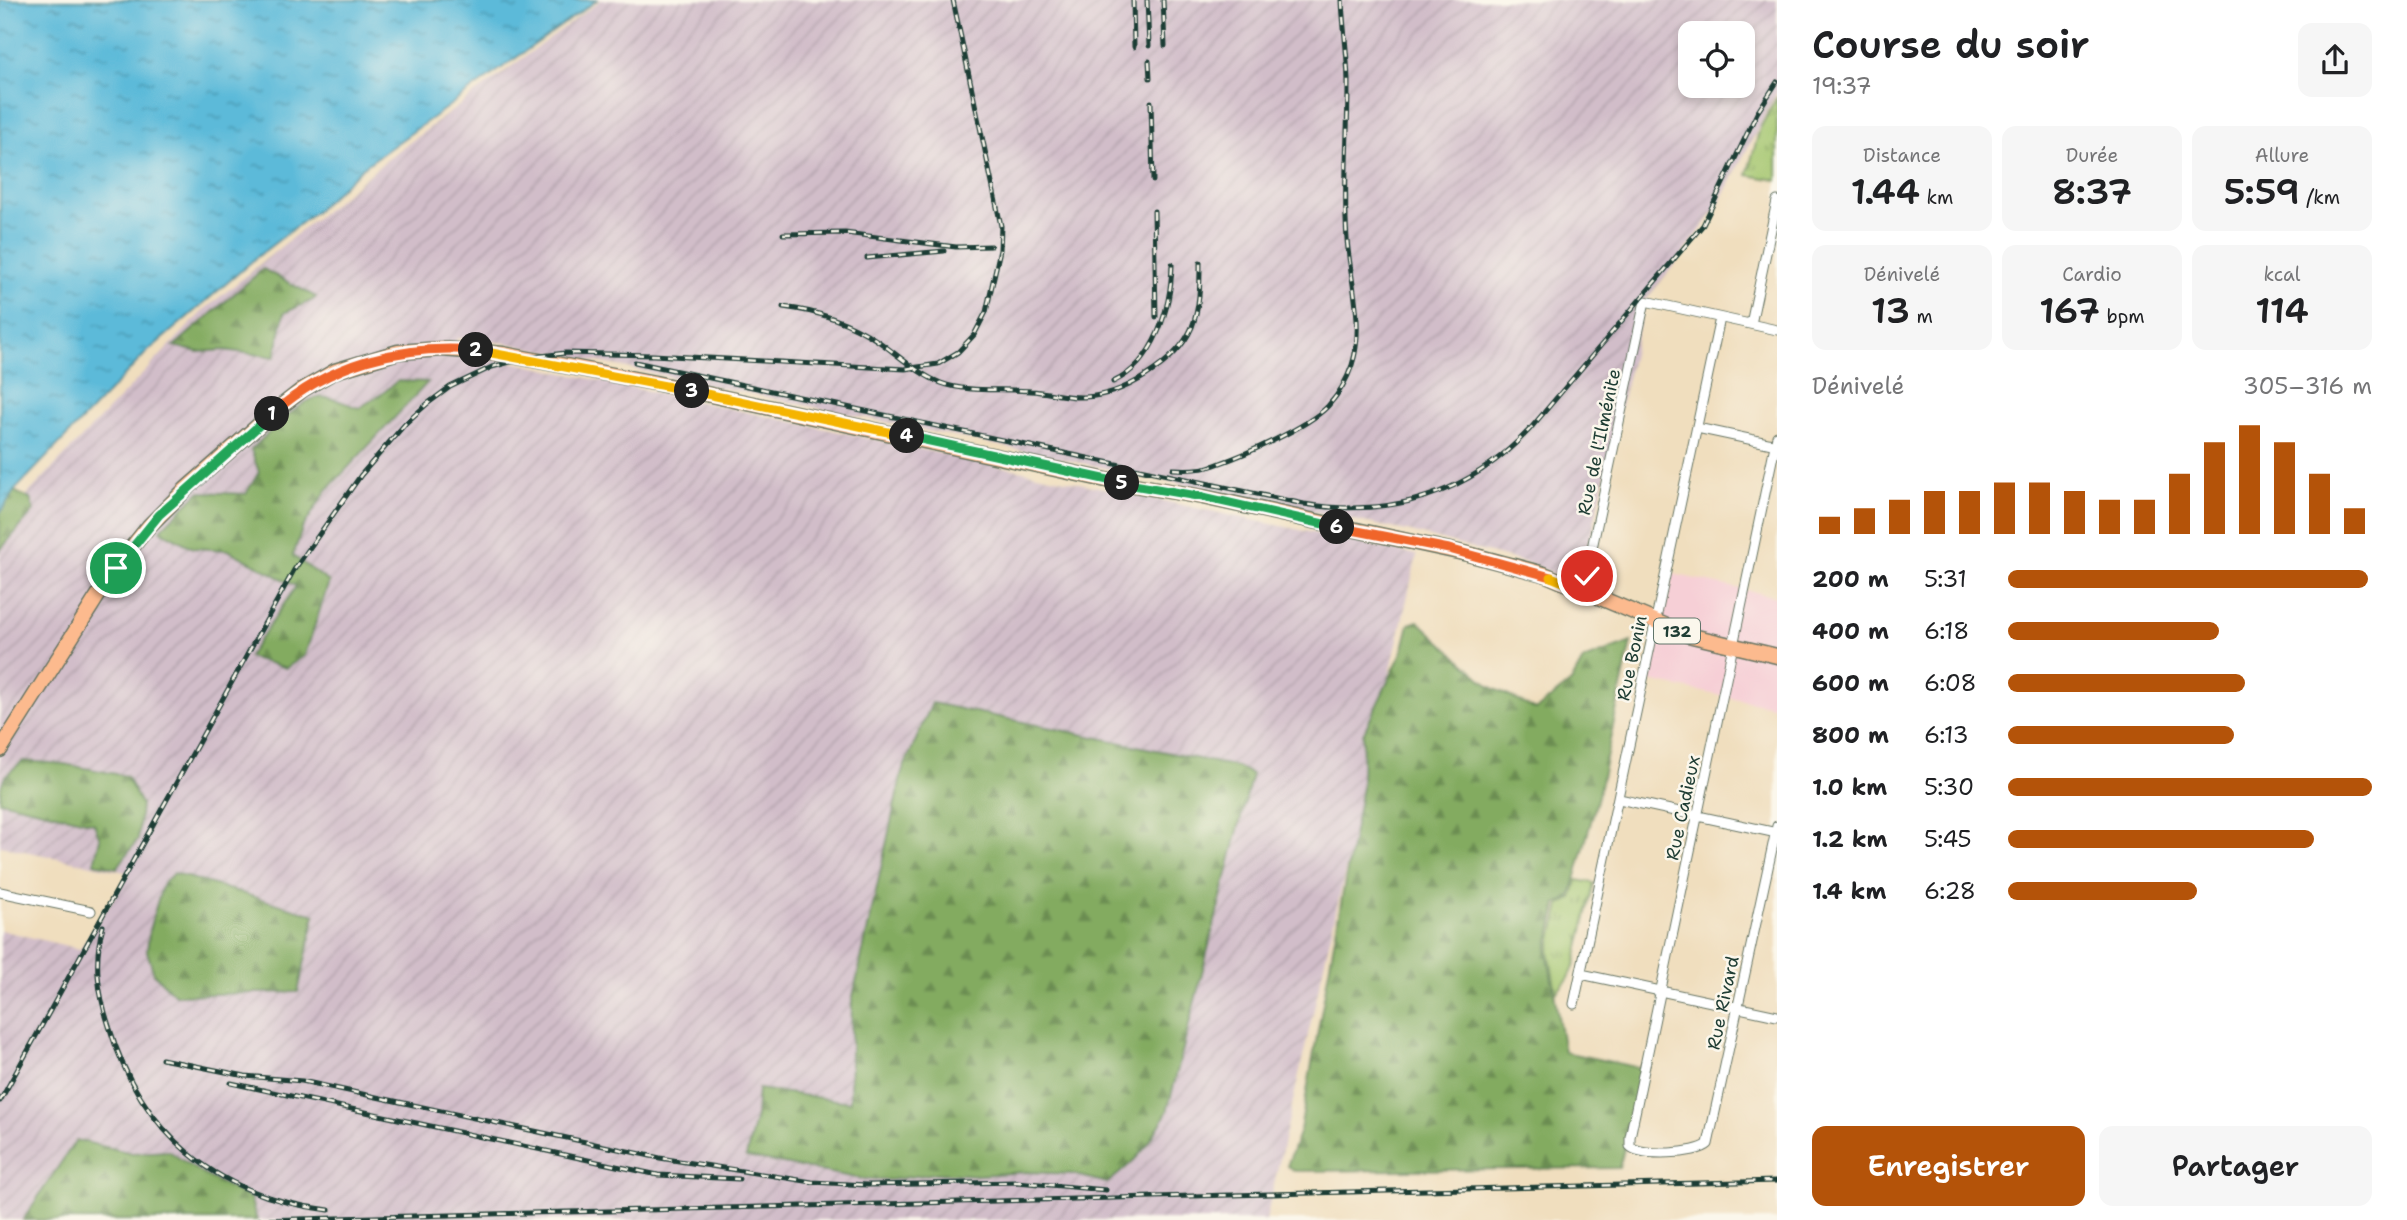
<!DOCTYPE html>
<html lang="fr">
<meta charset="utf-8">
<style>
:root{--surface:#fff;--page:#f6f6f6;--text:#202124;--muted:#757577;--accent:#b45309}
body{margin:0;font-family:"Shantell Sans",sans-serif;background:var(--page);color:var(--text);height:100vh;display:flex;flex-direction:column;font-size:26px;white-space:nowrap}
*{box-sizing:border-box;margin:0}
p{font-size:23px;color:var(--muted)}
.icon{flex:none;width:38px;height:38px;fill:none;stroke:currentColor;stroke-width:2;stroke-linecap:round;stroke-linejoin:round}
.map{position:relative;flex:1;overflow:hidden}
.panel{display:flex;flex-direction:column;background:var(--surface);width:630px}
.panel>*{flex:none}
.buttons{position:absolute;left:1678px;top:21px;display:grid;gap:14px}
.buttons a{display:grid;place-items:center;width:77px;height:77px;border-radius:14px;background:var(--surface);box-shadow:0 4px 10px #0003;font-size:35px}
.pin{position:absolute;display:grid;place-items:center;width:60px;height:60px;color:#fff;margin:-30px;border:4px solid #fff;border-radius:50%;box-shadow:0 2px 7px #0007}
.km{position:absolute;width:35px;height:35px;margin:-18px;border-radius:50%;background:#222;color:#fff;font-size:19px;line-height:35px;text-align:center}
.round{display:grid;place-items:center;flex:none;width:74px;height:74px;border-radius:14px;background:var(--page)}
.headline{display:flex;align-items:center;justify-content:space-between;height:119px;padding:0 35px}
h1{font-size:38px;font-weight:600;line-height:52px}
.metrics{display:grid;grid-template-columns:repeat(3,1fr);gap:10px;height:119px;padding:7px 35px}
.metrics div{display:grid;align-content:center;border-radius:14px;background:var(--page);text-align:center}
.metrics b{font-size:35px;font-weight:600}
.metrics small{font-size:19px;font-weight:400}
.metrics p{font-size:19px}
.chart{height:196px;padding:14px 35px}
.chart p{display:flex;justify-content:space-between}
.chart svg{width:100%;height:126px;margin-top:7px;stroke:var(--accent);stroke-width:6}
.action{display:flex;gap:14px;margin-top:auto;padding:14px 35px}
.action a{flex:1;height:80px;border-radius:14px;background:var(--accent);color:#fff;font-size:28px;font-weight:600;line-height:80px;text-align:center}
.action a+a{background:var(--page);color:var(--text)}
ul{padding:0 35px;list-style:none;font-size:23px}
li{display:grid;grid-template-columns:112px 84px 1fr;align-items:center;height:52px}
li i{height:18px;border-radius:9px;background:var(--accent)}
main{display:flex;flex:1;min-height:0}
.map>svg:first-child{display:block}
.built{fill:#f6cfd6}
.industrial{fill:url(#industrial-furrows);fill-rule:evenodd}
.forest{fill:url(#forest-firs);stroke:#51744a;stroke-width:2}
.park{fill:url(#park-tufts);stroke:#628251;stroke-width:2}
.water{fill:url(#water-ripples);stroke:#3d7c86;stroke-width:2}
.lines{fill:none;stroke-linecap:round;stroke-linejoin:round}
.street-casing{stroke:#687564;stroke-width:11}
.primary-casing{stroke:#687564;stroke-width:17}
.street{stroke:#fff;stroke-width:9}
.primary{stroke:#fcba8e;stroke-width:14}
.rail-casing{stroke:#1f3d34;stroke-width:5}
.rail{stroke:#fbf7ec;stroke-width:2.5;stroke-dasharray:8;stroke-linecap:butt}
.split-1-casing{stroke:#fff;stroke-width:14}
.split-2-casing{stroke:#fff;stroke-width:14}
.split-3-casing{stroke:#fff;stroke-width:14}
.split-4-casing{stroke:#fff;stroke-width:14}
.split-5-casing{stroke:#fff;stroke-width:14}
.split-6-casing{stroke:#fff;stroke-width:14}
.split-7-casing{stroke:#fff;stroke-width:14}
.split-8-casing{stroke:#fff;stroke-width:14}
.split-1{stroke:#22a559;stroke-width:9}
.split-2{stroke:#f0652b;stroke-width:9}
.split-3{stroke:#f5b400;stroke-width:9}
.split-4{stroke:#f5b400;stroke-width:9}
.split-5{stroke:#22a559;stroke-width:9}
.split-6{stroke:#22a559;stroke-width:9}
.split-7{stroke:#f0652b;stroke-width:9}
.split-8{stroke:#f5b400;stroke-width:9}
.labels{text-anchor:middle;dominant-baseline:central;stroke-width:5;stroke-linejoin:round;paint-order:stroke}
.shield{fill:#fbf7ec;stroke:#61756b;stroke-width:2}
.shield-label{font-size:16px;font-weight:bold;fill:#1f3d34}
.street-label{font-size:18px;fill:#1f3d34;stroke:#fbf7ec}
</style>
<main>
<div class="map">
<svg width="1777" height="1220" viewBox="0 0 1777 1220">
<defs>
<pattern id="industrial-furrows" width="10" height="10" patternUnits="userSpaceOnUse" patternTransform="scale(1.75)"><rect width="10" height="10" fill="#d1bdc9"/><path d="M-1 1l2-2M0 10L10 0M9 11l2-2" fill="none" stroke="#b3a3ad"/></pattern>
<pattern id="forest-firs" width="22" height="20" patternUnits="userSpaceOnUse" patternTransform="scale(1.75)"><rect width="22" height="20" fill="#83ab61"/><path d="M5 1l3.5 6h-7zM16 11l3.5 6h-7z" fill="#6b8c51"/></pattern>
<pattern id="park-tufts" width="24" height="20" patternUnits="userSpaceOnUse" patternTransform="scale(1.75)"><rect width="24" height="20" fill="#a4c66e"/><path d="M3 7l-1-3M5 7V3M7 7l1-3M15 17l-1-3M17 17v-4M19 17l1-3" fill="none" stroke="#85a25b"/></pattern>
<pattern id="water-ripples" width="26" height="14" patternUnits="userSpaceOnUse" patternTransform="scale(1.75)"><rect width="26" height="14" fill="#5bbad9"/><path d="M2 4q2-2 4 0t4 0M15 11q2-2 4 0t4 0" fill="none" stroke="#4b98b1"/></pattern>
</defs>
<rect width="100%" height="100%" fill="#fbf7ec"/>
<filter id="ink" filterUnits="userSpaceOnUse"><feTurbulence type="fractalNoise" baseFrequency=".0143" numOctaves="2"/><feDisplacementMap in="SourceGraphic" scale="14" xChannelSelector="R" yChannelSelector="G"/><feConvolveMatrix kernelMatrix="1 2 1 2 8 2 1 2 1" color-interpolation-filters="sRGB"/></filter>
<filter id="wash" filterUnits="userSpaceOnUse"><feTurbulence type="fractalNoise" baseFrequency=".00686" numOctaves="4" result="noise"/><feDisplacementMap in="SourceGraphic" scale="28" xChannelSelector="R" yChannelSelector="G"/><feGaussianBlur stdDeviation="1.57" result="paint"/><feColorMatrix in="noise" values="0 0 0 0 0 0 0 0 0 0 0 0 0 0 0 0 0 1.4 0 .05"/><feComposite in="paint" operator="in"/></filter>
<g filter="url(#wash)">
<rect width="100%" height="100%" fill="#f0debe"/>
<!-- built -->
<path class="built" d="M1673 574 1777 597V707L1649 681Z"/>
<!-- industrial -->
<path class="industrial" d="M601 0H1777V92L1716 209 1680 258 1645 301 1593 528 1576 583 1531 564 1411 532 570 356 505 343 456 338 459 357 498 359 1417 555 1266 1220H0V930L80 949 130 873 0 846V523L204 310 394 154ZM1690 33H1743V86H1690Z"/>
<!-- forest -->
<path class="forest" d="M263 269 316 297 313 300 284 313 275 357 224 350 198 352 174 346Z
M397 381 428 382 326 491 302 529 293 556 329 582 305 655 286 668 248 657 296 586 228 550 193 548 160 530 199 492 246 494 259 472 251 450C265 437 299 401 316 398 329 395 346 404 359 408L383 393Z
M14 491 30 499 34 511 0 550V513Z
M1418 621 1489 686 1536 710 1571 682 1583 660 1631 642 1598 796 1570 898 1557 904 1547 950 1564 1052 1645 1069 1619 1168 1295 1171 1287 1166 1300 1130 1362 787 1363 734 1402 652 1409 624Z
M932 703 1237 767 1252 774 1167 1112C1149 1146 1138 1160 1107 1183L1072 1174 1027 1172 978 1175 936 1173 890 1180 862 1179 746 1157 756 1116 758 1089 850 1102 852 1001 902 772Z
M23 761 64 764 126 776 141 804 138 839 117 868 94 863 100 839 94 823 0 801C0 777 5 775 23 761Z
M174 873 315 915 298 992 175 995 154 974 147 951 150 927 163 883Z
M76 1140 132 1153 169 1151 202 1174 250 1198 257 1220H23Z"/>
<!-- park -->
<path class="park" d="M1777 97V180L1747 175 1760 128Z
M1577 880 1594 883 1575 965 1569 978 1556 993 1549 951 1560 905 1572 899Z"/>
<!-- water -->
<path class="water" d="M0 0H597L362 168 316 211 257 257 147 352 14 491 0 513Z"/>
</g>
<g filter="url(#ink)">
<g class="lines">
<defs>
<path id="street" d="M1751 324 1777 201
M1697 428 1777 445
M1777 436 1630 1137V1146C1640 1157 1698 1154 1708 1144L1777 826
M1583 590 1645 301 1777 330
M1619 799 1777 833
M0 892 91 911
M1581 974 1777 1016
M1574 1004 1720 318"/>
<path id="primary" d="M0 750 116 567 149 526 186 489 275 411 302 390 335 371 398 352 442 349 503 354 655 383 1111 481 1203 497 1468 554 1544 574 1688 635 1777 656"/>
</defs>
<!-- street casing -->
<use href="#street" class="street-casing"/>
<!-- primary casing -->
<use href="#primary" class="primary-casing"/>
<!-- street -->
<use href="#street" class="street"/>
<!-- primary -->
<use href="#primary" class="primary"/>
<defs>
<path id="rail" d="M1133 0 1134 47
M1147 0 1149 46
M1163 0 1165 46
M1149 61 1150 78
M1151 102 1153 181
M1154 211 1156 317
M783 234 845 233 956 247 991 246
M867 258 944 251
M783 307C817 311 850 322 878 341 898 355 918 374 941 383 968 393 1002 388 1031 391 1049 392 1066 398 1084 397 1122 396 1177 363 1192 327 1200 307 1200 284 1200 263
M635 362 1304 504C1392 518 1469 494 1530 429L1703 225 1757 113 1777 82
M1113 382C1155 363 1171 308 1172 264
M1173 469C1187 470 1202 470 1215 465 1244 455 1307 428 1328 406 1338 395 1347 380 1352 365 1365 325 1350 280 1347 239 1343 187 1348 136 1348 85 1348 56 1343 28 1342 0
M103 926C93 961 98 992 109 1026 141 1134 217 1197 329 1210
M162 1059 245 1076 302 1081 660 1158 812 1182 867 1185 1017 1182 1106 1190
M231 1083 658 1175 739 1179
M0 1101 294 570 361 475 406 423 427 404 450 387 492 367 525 358 565 353 653 355 905 369 938 364 958 352 974 335 986 312 1000 250 1001 226 953 0
M259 1220 1777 1181"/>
</defs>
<!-- rail casing -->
<use href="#rail" class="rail-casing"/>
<!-- rail -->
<use href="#rail" class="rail"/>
</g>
</g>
<g class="lines" filter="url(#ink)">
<defs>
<path id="split-1" d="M116 568 159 515 272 414"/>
<path id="split-2" d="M272 414C329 363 401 344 476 350"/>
<path id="split-3" d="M476 350 692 391"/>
<path id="split-4" d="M692 391 907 436"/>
<path id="split-5" d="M907 436 1122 483"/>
<path id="split-6" d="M1122 483 1203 497 1337 527"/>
<path id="split-7" d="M1337 527 1449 549 1551 577"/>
<path id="split-8" d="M1551 577 1583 590 1587 576"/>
</defs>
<!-- split-1 casing -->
<use href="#split-1" class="split-1-casing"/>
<!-- split-2 casing -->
<use href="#split-2" class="split-2-casing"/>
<!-- split-3 casing -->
<use href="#split-3" class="split-3-casing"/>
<!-- split-4 casing -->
<use href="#split-4" class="split-4-casing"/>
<!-- split-5 casing -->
<use href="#split-5" class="split-5-casing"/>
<!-- split-6 casing -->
<use href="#split-6" class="split-6-casing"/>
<!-- split-7 casing -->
<use href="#split-7" class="split-7-casing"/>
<!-- split-8 casing -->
<use href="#split-8" class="split-8-casing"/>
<!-- split-1 -->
<use href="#split-1" class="split-1"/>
<!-- split-2 -->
<use href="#split-2" class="split-2"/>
<!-- split-3 -->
<use href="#split-3" class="split-3"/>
<!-- split-4 -->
<use href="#split-4" class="split-4"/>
<!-- split-5 -->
<use href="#split-5" class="split-5"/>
<!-- split-6 -->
<use href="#split-6" class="split-6"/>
<!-- split-7 -->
<use href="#split-7" class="split-7"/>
<!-- split-8 -->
<use href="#split-8" class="split-8"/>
</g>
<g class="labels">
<!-- shield labels -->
<rect class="shield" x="1654" y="618.5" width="46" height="25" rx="5"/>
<g class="shield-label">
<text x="1677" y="631">132</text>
</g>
<!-- street labels -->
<g class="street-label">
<text transform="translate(1599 442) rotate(-78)">Rue de l'Ilménite</text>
<text transform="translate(1632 658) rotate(-78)">Rue Bonin</text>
<text transform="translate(1683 808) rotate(-78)">Rue Cadieux</text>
<text transform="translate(1723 1003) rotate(-78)">Rue Rivard</text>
</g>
</g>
</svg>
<div class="buttons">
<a><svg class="icon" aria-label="locate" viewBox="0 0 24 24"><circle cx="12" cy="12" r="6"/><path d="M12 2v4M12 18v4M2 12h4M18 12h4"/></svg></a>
</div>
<div class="pin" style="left:116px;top:568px;background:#1e9e55"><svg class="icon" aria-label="arrive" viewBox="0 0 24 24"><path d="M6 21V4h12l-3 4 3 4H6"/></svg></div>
<div class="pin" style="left:1587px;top:576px;background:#d93025"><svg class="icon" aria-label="check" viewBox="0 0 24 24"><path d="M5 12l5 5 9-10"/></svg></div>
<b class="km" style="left:272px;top:414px">1</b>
<b class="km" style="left:476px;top:350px">2</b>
<b class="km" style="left:692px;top:391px">3</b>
<b class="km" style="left:907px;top:436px">4</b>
<b class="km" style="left:1122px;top:483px">5</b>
<b class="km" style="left:1337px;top:527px">6</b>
</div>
<section class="panel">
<div class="headline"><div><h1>Course du soir</h1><p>19:37</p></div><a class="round"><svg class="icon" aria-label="share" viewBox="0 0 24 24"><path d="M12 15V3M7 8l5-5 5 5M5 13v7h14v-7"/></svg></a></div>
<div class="metrics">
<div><p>Distance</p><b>1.44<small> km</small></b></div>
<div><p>Durée</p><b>8:37</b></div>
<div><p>Allure</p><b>5:59<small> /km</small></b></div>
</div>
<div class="metrics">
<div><p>Dénivelé</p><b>13<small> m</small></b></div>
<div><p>Cardio</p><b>167<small> bpm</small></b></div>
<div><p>kcal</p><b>114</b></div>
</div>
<div class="chart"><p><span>Dénivelé</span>305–316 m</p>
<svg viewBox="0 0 160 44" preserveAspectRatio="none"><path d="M5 44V38M15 44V35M25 44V32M35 44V29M45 44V29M55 44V26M65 44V26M75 44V29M85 44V32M95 44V32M105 44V23M115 44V12M125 44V6M135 44V12M145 44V23M155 44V35"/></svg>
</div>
<ul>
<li><b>200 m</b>5:31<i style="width:99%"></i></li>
<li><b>400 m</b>6:18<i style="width:58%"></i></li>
<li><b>600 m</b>6:08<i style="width:65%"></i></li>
<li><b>800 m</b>6:13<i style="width:62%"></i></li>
<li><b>1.0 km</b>5:30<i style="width:100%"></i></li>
<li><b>1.2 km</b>5:45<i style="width:84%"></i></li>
<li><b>1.4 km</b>6:28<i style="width:52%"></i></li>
</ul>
<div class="action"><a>Enregistrer</a><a>Partager</a></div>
</section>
</main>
